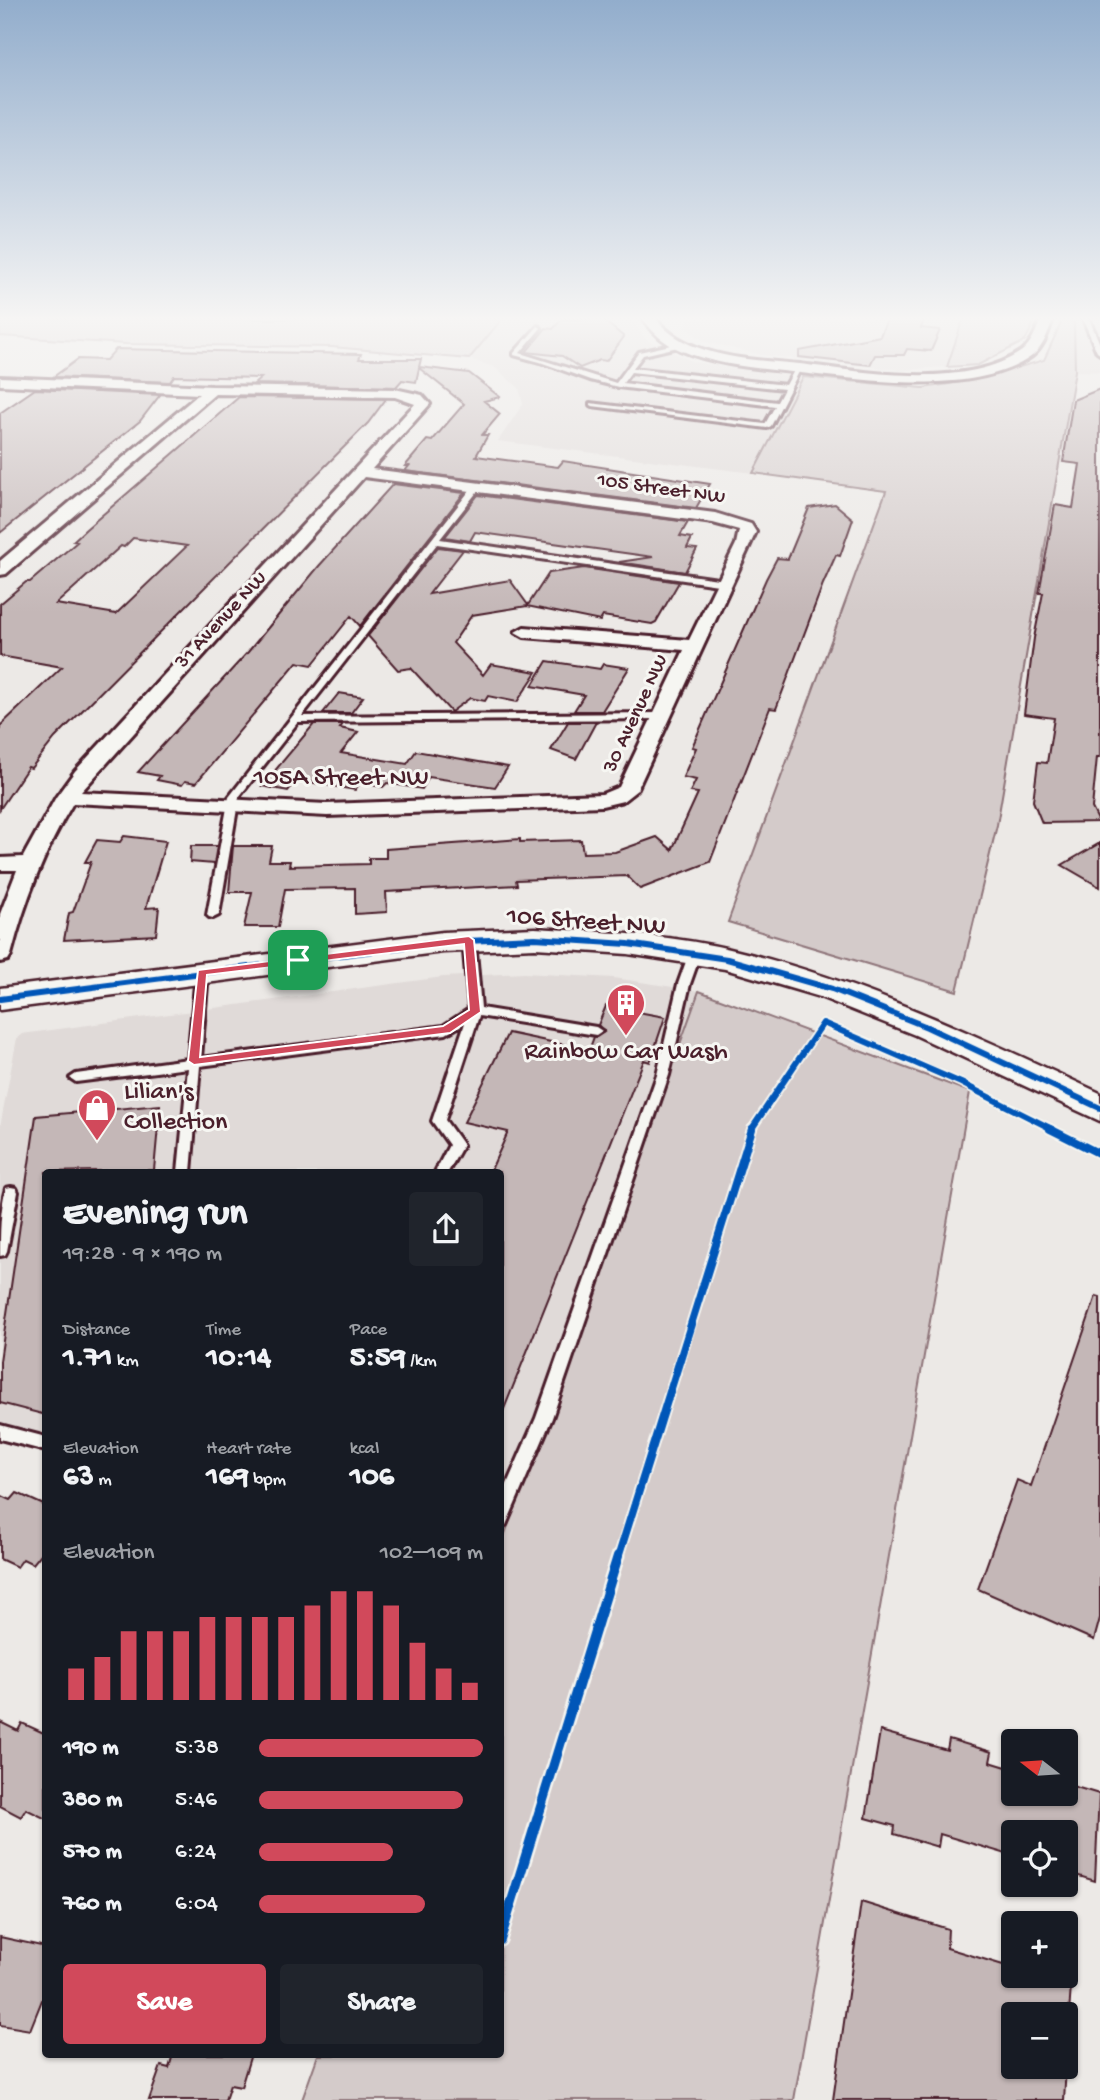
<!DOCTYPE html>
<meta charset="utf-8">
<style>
:root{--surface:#171b24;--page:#20242c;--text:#f1f3f6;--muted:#9ea1a6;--accent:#d1495b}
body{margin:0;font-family:"Gochi Hand",sans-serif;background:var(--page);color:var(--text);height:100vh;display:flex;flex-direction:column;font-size:26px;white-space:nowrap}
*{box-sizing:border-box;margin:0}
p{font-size:23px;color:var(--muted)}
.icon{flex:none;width:38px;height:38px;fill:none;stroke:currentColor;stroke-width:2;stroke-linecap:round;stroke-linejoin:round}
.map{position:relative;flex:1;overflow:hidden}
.details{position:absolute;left:42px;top:1169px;width:462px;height:889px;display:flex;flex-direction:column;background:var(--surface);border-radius:7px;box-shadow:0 2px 5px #0004}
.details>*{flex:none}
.needle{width:46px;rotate:287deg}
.buttons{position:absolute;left:1001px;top:1729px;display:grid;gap:14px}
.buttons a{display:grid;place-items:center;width:77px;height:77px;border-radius:7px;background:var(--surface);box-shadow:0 2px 5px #0004;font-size:35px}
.pin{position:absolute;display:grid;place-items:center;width:60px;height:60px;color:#fff;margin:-30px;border-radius:14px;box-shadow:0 4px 10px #0006}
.round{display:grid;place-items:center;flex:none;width:74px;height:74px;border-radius:7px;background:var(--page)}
.summary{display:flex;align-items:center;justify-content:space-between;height:119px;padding:0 21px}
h1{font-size:38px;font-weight:700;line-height:52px}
.stats{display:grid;grid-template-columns:repeat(3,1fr);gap:10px;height:119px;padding:7px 21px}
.stats div{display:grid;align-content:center}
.stats b{font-size:30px;font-weight:700}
.stats small{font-size:19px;font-weight:400}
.stats p{font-size:19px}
.chart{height:196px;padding:14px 21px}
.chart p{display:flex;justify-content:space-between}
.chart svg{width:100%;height:126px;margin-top:7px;stroke:var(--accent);stroke-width:6}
.action{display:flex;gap:14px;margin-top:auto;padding:14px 21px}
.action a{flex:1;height:80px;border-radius:7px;background:var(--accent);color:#fff;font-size:28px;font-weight:700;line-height:80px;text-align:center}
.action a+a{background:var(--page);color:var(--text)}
ul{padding:0 21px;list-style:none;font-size:23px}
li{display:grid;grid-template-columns:112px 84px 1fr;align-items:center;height:52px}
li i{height:18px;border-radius:9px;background:var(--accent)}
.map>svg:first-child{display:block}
.built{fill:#e0dad8}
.green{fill:#d4cbca;stroke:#8f757a;stroke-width:2}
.building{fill:#c4b7b7;stroke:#4a1f2b;stroke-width:2;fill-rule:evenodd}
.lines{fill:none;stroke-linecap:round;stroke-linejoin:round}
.lane-casing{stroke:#4a1f2b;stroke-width:6}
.street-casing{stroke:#4a1f2b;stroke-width:6}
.secondary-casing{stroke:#4a1f2b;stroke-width:5}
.lane{fill:#f6f6f2;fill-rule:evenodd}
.street{fill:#f6f6f2;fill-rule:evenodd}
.secondary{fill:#f6f6f2;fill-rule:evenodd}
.cycleway-far2-casing{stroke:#f6f6f2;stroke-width:10}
.cycleway-far1-casing{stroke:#f6f6f2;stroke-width:12}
.cycleway-casing{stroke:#f6f6f2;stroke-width:15}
.cycleway-far2{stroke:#0057b8;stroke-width:6}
.cycleway-far1{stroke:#0057b8;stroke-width:8}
.cycleway{stroke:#0057b8;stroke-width:10}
.route{fill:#d1495b;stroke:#fff;stroke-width:2;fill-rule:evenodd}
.labels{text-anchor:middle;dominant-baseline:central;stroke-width:6;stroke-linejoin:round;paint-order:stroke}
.far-street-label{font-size:21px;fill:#4a1f2b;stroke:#f6f6f2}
.street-label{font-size:26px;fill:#4a1f2b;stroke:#f6f6f2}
.poi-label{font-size:26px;fill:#4a1f2b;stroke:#f6f6f2}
</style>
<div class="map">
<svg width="1100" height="2100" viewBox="0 0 1100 2100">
<rect width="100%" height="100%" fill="#ece9e6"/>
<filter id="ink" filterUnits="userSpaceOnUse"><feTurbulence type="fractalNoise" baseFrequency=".0143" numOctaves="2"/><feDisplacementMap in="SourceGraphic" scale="14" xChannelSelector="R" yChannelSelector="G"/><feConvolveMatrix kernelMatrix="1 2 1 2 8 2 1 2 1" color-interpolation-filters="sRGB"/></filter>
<g filter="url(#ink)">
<!-- built -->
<path class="built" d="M502 319H631L647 340 694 362 803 377 753 473 498 441 523 404 519 388 494 367 469 359Z
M689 319H963L947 367 900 370 762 355 705 342 685 327Z
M1073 319H1100V372L1075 371Z
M524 973 614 978 699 991 501 1545 500 1172H46L45 1448 0 1436V1127L17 1038 22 1034 443 977Z"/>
<!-- green -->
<path class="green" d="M0 319H502L469 359 332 347 126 344 0 336Z
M963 319H1036L1025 341 978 365 947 367Z
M1063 319 1074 322 1075 371 997 825 957 991 728 922 886 491 753 473 803 377 923 388 975 380 1044 360Z
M699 991 970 1092 794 2100H302L318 2055 500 2054 501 1545Z"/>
<!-- building -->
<path class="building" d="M562 319H602L624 337 606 361 600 360 580 368 562 356 526 352 546 328 553 329Z
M887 319H924L921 328 940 330 931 351 907 349 904 355H875L870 365 799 357V351L880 336Z
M116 349 361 354 359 359H421L419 367 469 373 500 397 484 401 500 414 482 435H488L476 456 558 467 563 461 710 484 696 508 405 471 409 466H405L427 440 432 441 464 404 419 368 416 382 402 380 396 387 254 384 261 378 174 376 170 382 53 377 78 359 106 360Z
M35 389 160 395 140 421 0 533V413Z
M1100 389V757H1097L1092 808 1099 822 1042 823 1033 801 1038 762 1047 763 1054 718 1024 714 1034 638 1043 593H1039L1055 505 1073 508 1080 464 1063 462 1073 400Z
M239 397 386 399 368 423 55 738 31 768 28 767 0 809V726L62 667 0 656V604L26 582H30L77 542 73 541 86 529ZM133 538 187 546 116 614 56 604 121 546 124 547Z
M393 484 464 493 360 626 351 616 312 665 297 662 196 783 185 781 182 785 157 780 160 776 138 772 248 652 319 566Z
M478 495 688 522 680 536 692 538 687 548 697 549 685 572 619 562 653 557 475 532 470 541 445 537Z
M835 504 853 519 840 556 836 555 823 584 776 709 770 708 710 862 640 889 627 876 516 880 517 885 386 892 387 912 355 914V888L285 889 278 927H244L252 892H229L233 846H272L269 861H290L289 866 369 864V858H386V849L520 839V842L581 840 583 853 615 852 657 837 672 850 698 793 690 792 696 780 683 777 696 748 692 747 766 579 777 558 788 559 809 508Z
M438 547 463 550 429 594 510 580 528 605 549 573 584 568 679 582 656 622 652 624 603 616 600 621 527 606 472 615 453 643 483 675 491 664 537 672 517 702 488 696 485 701 470 698 451 712 411 668 398 670 368 636Z
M547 661 600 669 603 664 629 668 602 711H574L584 695 532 686Z
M339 693 363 697 351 713H323Z
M568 722H596L576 759 551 750Z
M314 724H343L340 728 358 732 341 753 407 764 416 751 508 767 495 787 429 777 422 789 387 783 383 787 360 783 355 790 297 780 288 791 262 786Z
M124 836 166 841 146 908 159 907 156 935 64 940 69 913 73 912 91 862H85L97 840 120 842Z
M1100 843V887L1062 865Z
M191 846H217L214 864 190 862Z
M606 1006 665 1017 650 1062 644 1060 500 1419V1172H490L508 1132 464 1122 508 1033 589 1050 594 1037 604 1032 598 1025Z
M160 1105 154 1170 46 1172V1415L0 1403V1361L36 1116Z
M1096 1296 1100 1297V1618L1094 1640 978 1589 1017 1480 1031 1486Z
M17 1493 46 1506V1548L33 1564 23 1559 17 1567 0 1559V1495L11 1500Z
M0 1722 18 1731 22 1723 46 1734V1819L26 1809 21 1817 0 1806Z
M880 1731 947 1750 949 1739 992 1752 990 1762 1013 1769V1794H1066V1784L1099 1794 1095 1881 1066 1872V1832H1013V1856L940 1834 938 1847 894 1834 895 1826 866 1818Z
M861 1902 948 1929 947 1948 1013 1968V1976H1038L1071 1986 1069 2014H1013V2067H1066L1064 2100H833Z
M0 1937 46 1947V1990L30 2030 0 2025Z
M173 2054H251L241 2087 230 2085 225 2100H149L161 2066 169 2068Z"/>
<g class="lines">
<defs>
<path id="lane" d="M1083 319H1089L1100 344V354L1097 352Z
M538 326 541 328 520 353 616 383 639 352 680 343 682 344V346L643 355 633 368 786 385 796 367 801 368 771 426 767 428 592 406 590 405V403L765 424 775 406 618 387 590 380 540 362 514 355V353ZM631 372 784 389 777 402 623 383Z
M474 485 481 487 440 539 725 580 729 583 725 586 437 544 302 716 661 713 666 716 661 719 298 722 239 797 219 915 213 918 209 917 207 915 229 797Z
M469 936 475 940 481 1008 596 1027 602 1031 596 1035 479 1016 445 1120 463 1145 448 1172H435L449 1145 432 1121 465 1023 446 1034 200 1066 191 1172H178L188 1068 76 1082 70 1078 76 1074 188 1059 196 973 202 969 208 973 201 1058 443 1026 469 1009 463 940Z
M695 949 701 953 690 984 669 1075 552 1418 506 1525 500 1527V1500L536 1418 657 1075 678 984 689 953Z
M11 1187 16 1188 18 1192 7 1251 5 1255 0 1256C0 1234 0 1209 6 1188Z
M0 1425 46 1437V1451L0 1439Z"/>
<path id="street" d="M643 319H656C669 335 686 344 705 350 736 360 769 361 800 364 864 372 966 390 1022 351 1032 343 1036 331 1041 319H1053C1048 332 1044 347 1032 356 976 397 865 380 801 373 760 368 717 366 680 350 664 343 653 333 643 319Z
M0 377 212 386 395 389 422 395 430 404 372 469 715 513 751 524 756 532 637 790 623 801 602 806 327 816 73 803C44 851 25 901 11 955L8 960 0 962V914L17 870H0V858L23 857 56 797 75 771 415 404 395 397 215 394 6 574 0 575V561L199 394 0 385ZM364 477 713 523 739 530 736 544 689 640 524 627 515 632 524 637 684 650 619 787 602 794 327 804 81 792Z"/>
<path id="secondary" d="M535 928C600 932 667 934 730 949 860 980 979 1037 1100 1093V1121L915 1035 820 997 725 969 628 954 535 948 443 952 0 1010V988L443 932Z"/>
</defs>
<!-- lane casing -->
<use href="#lane" class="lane-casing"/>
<!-- street casing -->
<use href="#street" class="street-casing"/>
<!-- secondary casing -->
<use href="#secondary" class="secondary-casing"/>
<!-- lane -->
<use href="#lane" class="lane"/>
<!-- street -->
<use href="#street" class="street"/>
<!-- secondary -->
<use href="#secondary" class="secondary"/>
<defs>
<path id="cycleway-far2" d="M0 999 443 942 535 938 628 944 727 959 832 989 927 1027 1100 1108
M751 1130 823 1023 961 1083 1054 1130"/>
<path id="cycleway-far1" d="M1050 1129 1100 1154
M618 1558 752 1129"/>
<path id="cycleway" d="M500 1940 618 1556"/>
</defs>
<!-- cycleway-far2 casing -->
<use href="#cycleway-far2" class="cycleway-far2-casing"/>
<!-- cycleway-far1 casing -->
<use href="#cycleway-far1" class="cycleway-far1-casing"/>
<!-- cycleway casing -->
<use href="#cycleway" class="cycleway-casing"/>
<!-- cycleway-far2 -->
<use href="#cycleway-far2" class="cycleway-far2"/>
<!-- cycleway-far1 -->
<use href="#cycleway-far1" class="cycleway-far1"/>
<!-- cycleway -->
<use href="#cycleway" class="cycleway"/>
</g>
</g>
<!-- sky -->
<linearGradient id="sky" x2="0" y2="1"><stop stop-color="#92adcc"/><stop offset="0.52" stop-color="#f6f5f4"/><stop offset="1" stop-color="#f6f5f4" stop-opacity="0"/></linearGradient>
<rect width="1100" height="613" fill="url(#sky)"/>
<!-- route -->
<path class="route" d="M469 936 474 940 481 1012 450 1033 194 1065 188 1061 198 970ZM464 944 469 1010 443 1026 200 1057 207 975Z"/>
<!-- icons -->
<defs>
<symbol id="building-pin" viewBox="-11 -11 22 30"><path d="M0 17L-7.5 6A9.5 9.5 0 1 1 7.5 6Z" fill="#d1495b" stroke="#f6f6f2"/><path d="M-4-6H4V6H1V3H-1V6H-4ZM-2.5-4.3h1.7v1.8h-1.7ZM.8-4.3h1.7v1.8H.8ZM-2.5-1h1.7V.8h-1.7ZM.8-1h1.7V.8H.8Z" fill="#fff"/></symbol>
<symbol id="shop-pin" viewBox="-11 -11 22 30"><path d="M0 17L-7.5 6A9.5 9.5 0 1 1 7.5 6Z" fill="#d1495b" stroke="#f6f6f2"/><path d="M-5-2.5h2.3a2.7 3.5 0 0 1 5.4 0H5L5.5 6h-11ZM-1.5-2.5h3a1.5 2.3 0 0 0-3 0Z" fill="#fff"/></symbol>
</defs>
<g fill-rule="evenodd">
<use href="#building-pin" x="604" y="981" width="44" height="60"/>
<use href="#shop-pin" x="75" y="1086" width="44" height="60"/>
</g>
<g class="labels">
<!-- far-street labels -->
<g class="far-street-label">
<text transform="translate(661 490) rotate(8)">105 Street NW</text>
<text transform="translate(222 621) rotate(-47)">31 Avenue NW</text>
<text transform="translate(637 714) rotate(-65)">30 Avenue NW</text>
</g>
<!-- street labels -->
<g class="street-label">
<text x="341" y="779">105A Street NW</text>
<text transform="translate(586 923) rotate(4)">106 Street NW</text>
</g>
<!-- poi labels -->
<g class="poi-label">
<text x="626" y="1053">Rainbow Car Wash</text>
<text x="124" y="1093" text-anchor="start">Lilian's<tspan x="124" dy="30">Collection</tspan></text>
</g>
</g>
</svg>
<div class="buttons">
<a><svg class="needle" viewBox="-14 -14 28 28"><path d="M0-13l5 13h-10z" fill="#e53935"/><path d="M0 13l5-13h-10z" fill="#9ea1a6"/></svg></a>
<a><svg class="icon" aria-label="locate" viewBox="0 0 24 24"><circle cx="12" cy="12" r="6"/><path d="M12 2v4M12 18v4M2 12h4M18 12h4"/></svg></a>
<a>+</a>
<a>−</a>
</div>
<div class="pin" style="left:298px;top:960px;background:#1e9e55"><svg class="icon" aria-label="arrive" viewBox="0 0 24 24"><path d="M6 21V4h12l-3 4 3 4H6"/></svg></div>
<section class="details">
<div class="summary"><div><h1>Evening run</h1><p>19:28 · 9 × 190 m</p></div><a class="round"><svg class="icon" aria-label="share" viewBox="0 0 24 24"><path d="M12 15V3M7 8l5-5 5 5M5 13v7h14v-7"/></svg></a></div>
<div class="stats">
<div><p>Distance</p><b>1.71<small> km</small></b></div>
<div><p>Time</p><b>10:14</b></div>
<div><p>Pace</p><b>5:59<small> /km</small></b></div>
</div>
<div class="stats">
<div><p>Elevation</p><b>63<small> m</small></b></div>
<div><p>Heart rate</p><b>169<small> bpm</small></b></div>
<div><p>kcal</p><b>106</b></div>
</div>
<div class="chart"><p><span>Elevation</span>102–109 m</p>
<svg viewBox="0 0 160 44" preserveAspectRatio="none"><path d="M5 44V33M15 44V29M25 44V20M35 44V20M45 44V20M55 44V15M65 44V15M75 44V15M85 44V15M95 44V11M105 44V6M115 44V6M125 44V11M135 44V24M145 44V33M155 44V38"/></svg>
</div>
<ul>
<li><b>190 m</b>5:38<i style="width:100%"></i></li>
<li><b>380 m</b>5:46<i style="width:91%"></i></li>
<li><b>570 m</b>6:24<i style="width:60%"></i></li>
<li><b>760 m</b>6:04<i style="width:74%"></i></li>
</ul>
<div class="action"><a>Save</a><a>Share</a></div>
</section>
</div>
